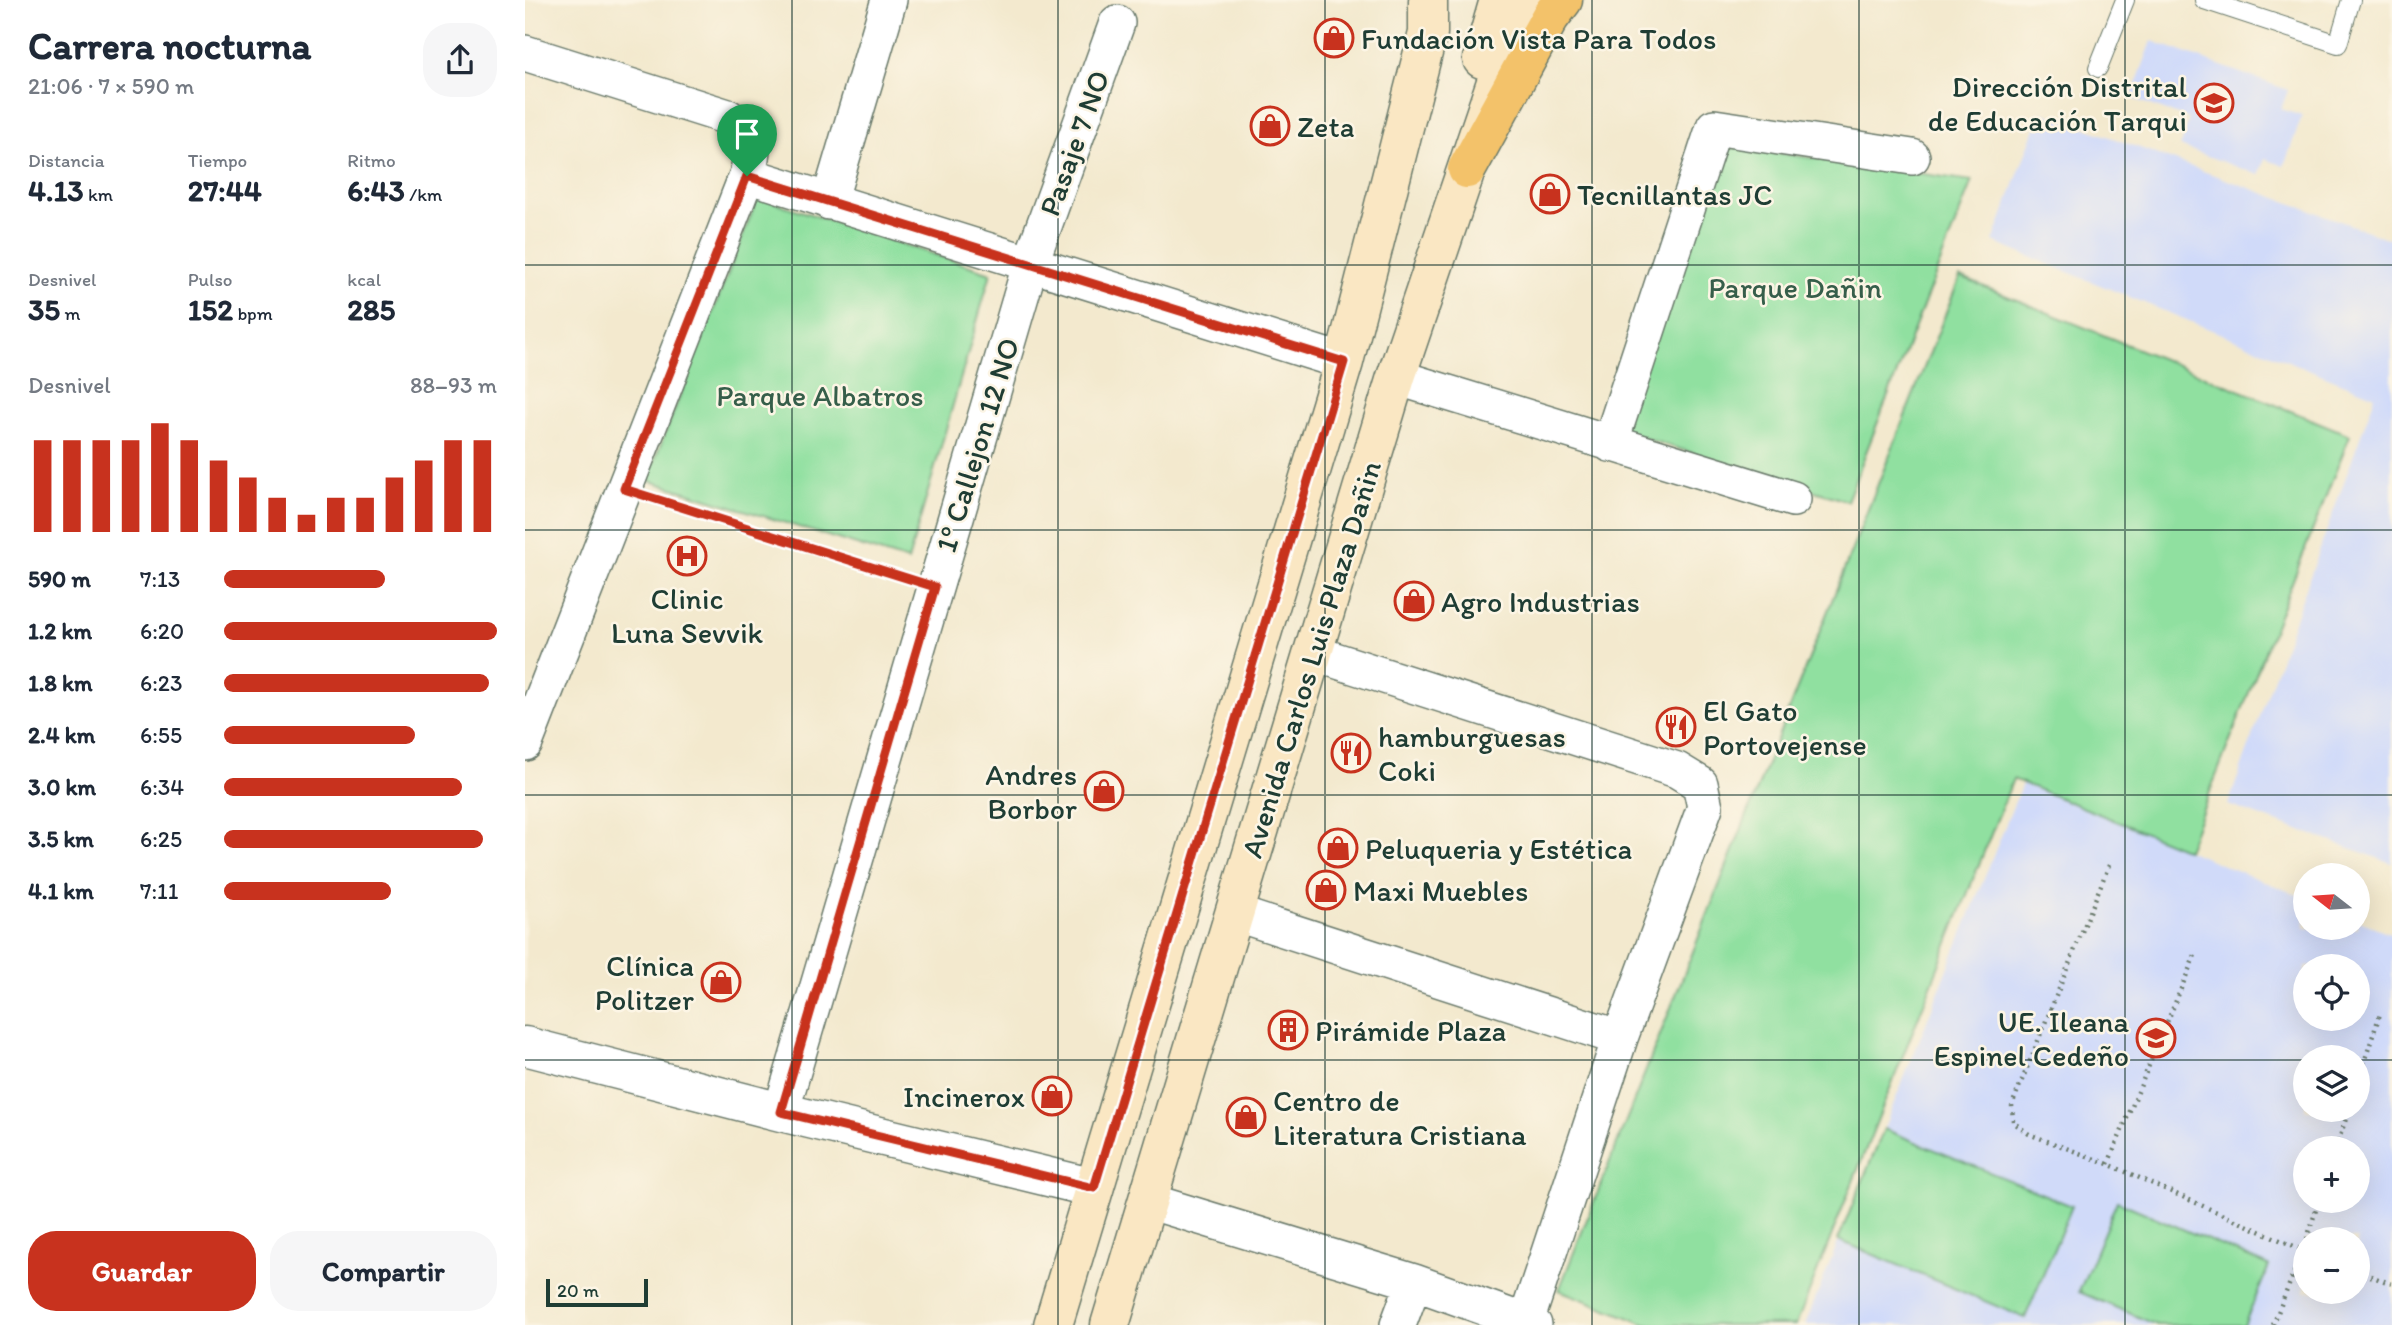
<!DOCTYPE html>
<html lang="es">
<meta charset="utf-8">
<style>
:root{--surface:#fff;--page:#f6f6f7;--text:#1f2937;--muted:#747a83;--accent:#c8321e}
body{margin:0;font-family:Itim,sans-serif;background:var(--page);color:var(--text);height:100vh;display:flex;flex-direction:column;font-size:26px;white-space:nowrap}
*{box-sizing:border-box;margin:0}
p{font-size:23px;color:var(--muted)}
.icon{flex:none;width:38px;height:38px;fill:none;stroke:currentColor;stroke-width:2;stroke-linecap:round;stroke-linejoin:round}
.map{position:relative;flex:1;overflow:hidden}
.side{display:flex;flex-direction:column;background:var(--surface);width:525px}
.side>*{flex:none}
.needle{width:46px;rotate:287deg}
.buttons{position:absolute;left:1768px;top:863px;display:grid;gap:14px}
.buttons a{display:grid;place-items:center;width:77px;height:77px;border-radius:50%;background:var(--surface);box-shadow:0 7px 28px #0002;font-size:35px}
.scale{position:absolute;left:21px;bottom:18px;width:102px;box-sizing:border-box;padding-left:7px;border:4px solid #1f3d34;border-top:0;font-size:19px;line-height:24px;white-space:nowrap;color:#1f3d34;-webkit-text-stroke:5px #fcf5e5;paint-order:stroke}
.pin{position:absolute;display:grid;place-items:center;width:60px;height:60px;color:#fff;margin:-72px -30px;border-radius:50% 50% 50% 0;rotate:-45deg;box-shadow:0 0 7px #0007}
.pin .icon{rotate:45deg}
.round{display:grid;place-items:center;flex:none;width:74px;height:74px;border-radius:28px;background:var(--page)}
.summary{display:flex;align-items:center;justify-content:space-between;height:119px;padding:0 28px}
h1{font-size:38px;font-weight:800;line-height:52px}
.stats{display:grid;grid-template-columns:repeat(3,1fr);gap:10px;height:119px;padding:7px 28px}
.stats div{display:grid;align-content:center}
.stats b{font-size:30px;font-weight:800}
.stats small{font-size:19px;font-weight:400}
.stats p{font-size:19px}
.chart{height:196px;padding:14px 28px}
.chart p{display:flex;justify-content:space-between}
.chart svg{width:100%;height:126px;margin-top:7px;stroke:var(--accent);stroke-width:6}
.cta{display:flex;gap:14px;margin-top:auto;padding:14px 28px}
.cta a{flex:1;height:80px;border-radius:28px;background:var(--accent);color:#fff;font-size:28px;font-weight:800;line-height:80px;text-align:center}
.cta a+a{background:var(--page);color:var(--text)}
ul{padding:0 28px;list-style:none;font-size:23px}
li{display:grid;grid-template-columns:112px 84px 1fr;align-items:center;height:52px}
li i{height:18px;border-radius:9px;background:var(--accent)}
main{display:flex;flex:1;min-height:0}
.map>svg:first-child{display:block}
.built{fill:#d0daf9;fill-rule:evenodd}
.green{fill:#90e0a0;stroke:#588e6a;stroke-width:2}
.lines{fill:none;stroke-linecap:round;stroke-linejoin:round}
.service-casing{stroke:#69796a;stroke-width:20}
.minor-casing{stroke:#69796a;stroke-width:38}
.tertiary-casing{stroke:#69796a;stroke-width:41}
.secondary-casing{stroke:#69796a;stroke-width:41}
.primary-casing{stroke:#69796a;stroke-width:41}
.path{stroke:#69796a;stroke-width:4.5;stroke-dasharray:2 5;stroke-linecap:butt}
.service{stroke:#fff;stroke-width:18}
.minor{stroke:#fff;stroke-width:35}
.tertiary{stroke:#fff;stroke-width:38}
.secondary{stroke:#fae7c3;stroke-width:38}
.primary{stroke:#f3c26a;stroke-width:38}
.route-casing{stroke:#fff;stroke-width:14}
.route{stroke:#c8321e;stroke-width:9}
.grid{fill:none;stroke:#1f3d34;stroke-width:2;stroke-opacity:0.55}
.labels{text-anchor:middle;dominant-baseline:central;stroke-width:5;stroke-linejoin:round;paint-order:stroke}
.poi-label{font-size:30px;fill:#1f3d34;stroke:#fcf5e5;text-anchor:start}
.street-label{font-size:30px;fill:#1f3d34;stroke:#fcf5e5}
.park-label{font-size:30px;fill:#365e4a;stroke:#fcf5e5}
</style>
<main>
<section class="side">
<div class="summary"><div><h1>Carrera nocturna</h1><p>21:06 · 7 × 590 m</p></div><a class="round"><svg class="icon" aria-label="share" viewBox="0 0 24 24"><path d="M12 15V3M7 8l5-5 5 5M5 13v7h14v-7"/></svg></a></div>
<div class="stats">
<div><p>Distancia</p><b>4.13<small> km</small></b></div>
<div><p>Tiempo</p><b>27:44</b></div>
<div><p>Ritmo</p><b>6:43<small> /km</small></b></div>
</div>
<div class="stats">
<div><p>Desnivel</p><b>35<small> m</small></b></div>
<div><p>Pulso</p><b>152<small> bpm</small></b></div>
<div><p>kcal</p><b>285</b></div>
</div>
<div class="chart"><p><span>Desnivel</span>88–93 m</p>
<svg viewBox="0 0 160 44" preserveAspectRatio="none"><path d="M5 44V12M15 44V12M25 44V12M35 44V12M45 44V6M55 44V12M65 44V19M75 44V25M85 44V32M95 44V38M105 44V32M115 44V32M125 44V25M135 44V19M145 44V12M155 44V12"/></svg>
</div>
<ul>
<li><b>590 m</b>7:13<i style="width:59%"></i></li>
<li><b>1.2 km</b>6:20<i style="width:100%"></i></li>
<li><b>1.8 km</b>6:23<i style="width:97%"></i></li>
<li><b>2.4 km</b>6:55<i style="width:70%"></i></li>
<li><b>3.0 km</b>6:34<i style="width:87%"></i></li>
<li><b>3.5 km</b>6:25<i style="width:95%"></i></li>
<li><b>4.1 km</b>7:11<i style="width:61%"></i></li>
</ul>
<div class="cta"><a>Guardar</a><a>Compartir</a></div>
</section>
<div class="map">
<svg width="1867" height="1325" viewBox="0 0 1867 1325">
<rect width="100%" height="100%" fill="#fcf5e5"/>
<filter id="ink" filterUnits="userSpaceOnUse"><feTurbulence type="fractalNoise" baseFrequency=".0143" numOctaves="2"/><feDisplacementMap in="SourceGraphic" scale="14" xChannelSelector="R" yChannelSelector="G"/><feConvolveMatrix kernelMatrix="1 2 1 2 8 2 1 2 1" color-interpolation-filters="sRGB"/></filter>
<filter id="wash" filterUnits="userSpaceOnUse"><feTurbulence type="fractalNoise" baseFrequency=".00686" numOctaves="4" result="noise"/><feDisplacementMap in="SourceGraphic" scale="28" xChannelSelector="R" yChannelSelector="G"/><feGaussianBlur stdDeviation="1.57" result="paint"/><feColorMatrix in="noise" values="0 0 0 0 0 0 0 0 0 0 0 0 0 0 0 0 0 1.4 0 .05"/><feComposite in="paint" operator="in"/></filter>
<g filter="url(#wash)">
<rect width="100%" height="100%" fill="#f3e9ce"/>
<!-- built -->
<path class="built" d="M1627 41 1763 90 1756 109 1777 116 1759 166 1740 159 1734 175 1655 146 1664 119 1606 98Z
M1516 112 1867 240V863L1703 805 1850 396 1468 242Z
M1497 784 1780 898V928H1832V920L1867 934V1325H1280ZM1780 966H1832V1018H1780ZM1780 1057H1832V1110H1780ZM1780 1148H1832V1200H1780ZM1780 1239H1832V1292H1780Z"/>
<!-- green -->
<path class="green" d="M1184 143 1447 181 1322 501 1090 429Z
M233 197 466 273 383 561 122 480Z
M1435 277 1825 435 1662 850 1488 779 1271 1325H1122L1034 1290Z
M1359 1129 1547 1206 1500 1318 1313 1240Z
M1592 1201 1744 1266 1719 1325H1632L1554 1292Z"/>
</g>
<g filter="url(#ink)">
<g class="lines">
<defs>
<path id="service" d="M1679 0 1813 44 1826 0
M1573 68 1600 0"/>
<path id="minor" d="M0 53 203 117C231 137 230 144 222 175L0 743
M222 175 819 362
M304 202 364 0
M871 377 1268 499
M1085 444 1189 127 1387 157
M788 653 1152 770 1175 784 1180 807 1095 1038 1001 1322
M709 913 1095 1038
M256 1112 506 262 592 23
M623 1201 889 1282 1009 1325
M873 1325 889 1282"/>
<path id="tertiary" d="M0 1046 256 1112 569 1188"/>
<path id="secondary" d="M957 59 974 0
M528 1325 819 362 903 33V0
M585 1325 871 377 973 76 1005 0"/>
<path id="primary" d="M942 169 1025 17 1038 0"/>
</defs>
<!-- service casing -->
<use href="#service" class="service-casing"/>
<!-- minor casing -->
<use href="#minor" class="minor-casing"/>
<!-- tertiary casing -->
<use href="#tertiary" class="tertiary-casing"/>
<!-- secondary casing -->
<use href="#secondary" class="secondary-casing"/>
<!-- primary casing -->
<use href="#primary" class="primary-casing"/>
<!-- path -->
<path class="path" d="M130 499 378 577
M1584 865 1487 1105 1488 1122 1504 1134 1583 1164 1780 1251
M1832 1084 1856 1011
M1811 1148 1824 1110
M1583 1164 1670 955
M1782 1239 1794 1200
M1832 1271 1867 1284
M1748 1325 1780 1245"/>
<!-- service -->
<use href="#service" class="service"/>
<!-- minor -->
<use href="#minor" class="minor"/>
<!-- tertiary -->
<use href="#tertiary" class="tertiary"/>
<!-- secondary -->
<use href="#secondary" class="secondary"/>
<!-- primary -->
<use href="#primary" class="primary"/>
</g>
</g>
<g class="lines" filter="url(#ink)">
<defs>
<path id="route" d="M222 176 819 362 569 1188 256 1112 410 587 99 489Z"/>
</defs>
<!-- route casing -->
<use href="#route" class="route-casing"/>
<!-- route -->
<use href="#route" class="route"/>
</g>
<!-- grid -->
<path class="grid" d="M267 0V1325M533 0V1325M800 0V1325M1067 0V1325M1334 0V1325M1600 0V1325M0 265H1867M0 530H1867M0 795H1867M0 1060H1780M1832 1060H1867"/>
<!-- icons -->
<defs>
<symbol id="shop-ring" viewBox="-11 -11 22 22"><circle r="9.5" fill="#fcf5e5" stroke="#c8321e" stroke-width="1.5"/><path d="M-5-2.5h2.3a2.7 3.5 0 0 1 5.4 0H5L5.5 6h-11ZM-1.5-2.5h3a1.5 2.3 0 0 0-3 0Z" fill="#c8321e"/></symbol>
<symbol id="school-ring" viewBox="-11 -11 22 22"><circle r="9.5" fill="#fcf5e5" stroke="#c8321e" stroke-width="1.5"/><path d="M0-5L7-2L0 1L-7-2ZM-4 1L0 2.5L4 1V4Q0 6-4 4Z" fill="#c8321e"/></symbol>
<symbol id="hospital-ring" viewBox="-11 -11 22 22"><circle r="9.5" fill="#fcf5e5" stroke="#c8321e" stroke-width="1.5"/><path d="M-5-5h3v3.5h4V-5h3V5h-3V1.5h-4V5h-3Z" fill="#c8321e"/></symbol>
<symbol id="restaurant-ring" viewBox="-11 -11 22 22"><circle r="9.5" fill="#fcf5e5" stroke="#c8321e" stroke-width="1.5"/><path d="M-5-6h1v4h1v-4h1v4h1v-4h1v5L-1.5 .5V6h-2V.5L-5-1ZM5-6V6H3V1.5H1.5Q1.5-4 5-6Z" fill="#c8321e"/></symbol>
<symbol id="building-ring" viewBox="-11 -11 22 22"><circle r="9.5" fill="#fcf5e5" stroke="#c8321e" stroke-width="1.5"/><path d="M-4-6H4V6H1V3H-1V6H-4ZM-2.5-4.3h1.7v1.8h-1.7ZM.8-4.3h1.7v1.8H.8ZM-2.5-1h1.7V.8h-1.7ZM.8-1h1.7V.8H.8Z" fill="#c8321e"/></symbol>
</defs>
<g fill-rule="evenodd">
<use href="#shop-ring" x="787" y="16" width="44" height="44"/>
<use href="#school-ring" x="1667" y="81" width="44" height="44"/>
<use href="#shop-ring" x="723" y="104" width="44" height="44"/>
<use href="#shop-ring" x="1003" y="172" width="44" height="44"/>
<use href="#hospital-ring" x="140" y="534" width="44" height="44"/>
<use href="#shop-ring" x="867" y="579" width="44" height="44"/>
<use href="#restaurant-ring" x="1129" y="705" width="44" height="44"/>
<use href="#restaurant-ring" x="804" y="731" width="44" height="44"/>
<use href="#shop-ring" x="557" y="769" width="44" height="44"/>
<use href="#shop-ring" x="791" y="826" width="44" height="44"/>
<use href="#shop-ring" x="779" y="868" width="44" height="44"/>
<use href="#shop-ring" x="174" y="960" width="44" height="44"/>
<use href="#building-ring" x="741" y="1008" width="44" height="44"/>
<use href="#school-ring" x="1609" y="1016" width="44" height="44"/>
<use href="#shop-ring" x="505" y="1074" width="44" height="44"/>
<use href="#shop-ring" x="699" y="1095" width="44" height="44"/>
</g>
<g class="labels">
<!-- poi labels -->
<g class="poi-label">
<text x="836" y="38">Fundación Vista Para Todos</text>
<text x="1662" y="86" text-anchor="end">Dirección Distrital<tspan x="1662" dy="34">de Educación Tarqui</tspan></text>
<text x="772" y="126">Zeta</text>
<text x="1052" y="194">Tecnillantas JC</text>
<text x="162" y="598" text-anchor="middle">Clinic<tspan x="162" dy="34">Luna Sevvik</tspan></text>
<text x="916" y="601">Agro Industrias</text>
<text x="1178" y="710">El Gato<tspan x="1178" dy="34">Portovejense</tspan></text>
<text x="853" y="736">hamburguesas<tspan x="853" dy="34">Coki</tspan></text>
<text x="552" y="774" text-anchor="end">Andres<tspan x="552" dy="34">Borbor</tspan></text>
<text x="840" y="848">Peluqueria y Estética</text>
<text x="828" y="890">Maxi Muebles</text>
<text x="169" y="965" text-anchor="end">Clínica<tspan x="169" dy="34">Politzer</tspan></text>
<text x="1604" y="1021" text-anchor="end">UE. Ileana<tspan x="1604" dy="34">Espinel Cedeño</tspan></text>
<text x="790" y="1030">Pirámide Plaza</text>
<text x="500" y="1096" text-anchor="end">Incinerox</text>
<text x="748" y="1100">Centro de<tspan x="748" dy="34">Literatura Cristiana</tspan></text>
</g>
<!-- street labels -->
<g class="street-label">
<text transform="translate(549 143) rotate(-70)">Pasaje 7 NO</text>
<text transform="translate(452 445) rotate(-73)">1º Callejon 12 NO</text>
<text transform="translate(786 659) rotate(-73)">Avenida Carlos Luis Plaza Dañin</text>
</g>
<!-- park labels -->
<g class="park-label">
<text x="1270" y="287">Parque Dañin</text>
<text x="295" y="395">Parque Albatros</text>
</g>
</g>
</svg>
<div class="buttons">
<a><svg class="needle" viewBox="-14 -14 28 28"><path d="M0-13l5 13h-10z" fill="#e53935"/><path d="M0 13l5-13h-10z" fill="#747a83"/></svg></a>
<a><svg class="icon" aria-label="locate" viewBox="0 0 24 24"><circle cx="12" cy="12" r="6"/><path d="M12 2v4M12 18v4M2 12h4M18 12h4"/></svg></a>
<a><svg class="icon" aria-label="layers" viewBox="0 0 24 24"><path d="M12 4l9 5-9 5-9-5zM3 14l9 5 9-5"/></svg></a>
<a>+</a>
<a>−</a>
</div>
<div class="scale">20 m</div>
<div class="pin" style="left:222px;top:176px;background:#1e9e55"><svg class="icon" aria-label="arrive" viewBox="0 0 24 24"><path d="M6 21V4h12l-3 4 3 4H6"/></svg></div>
</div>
</main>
